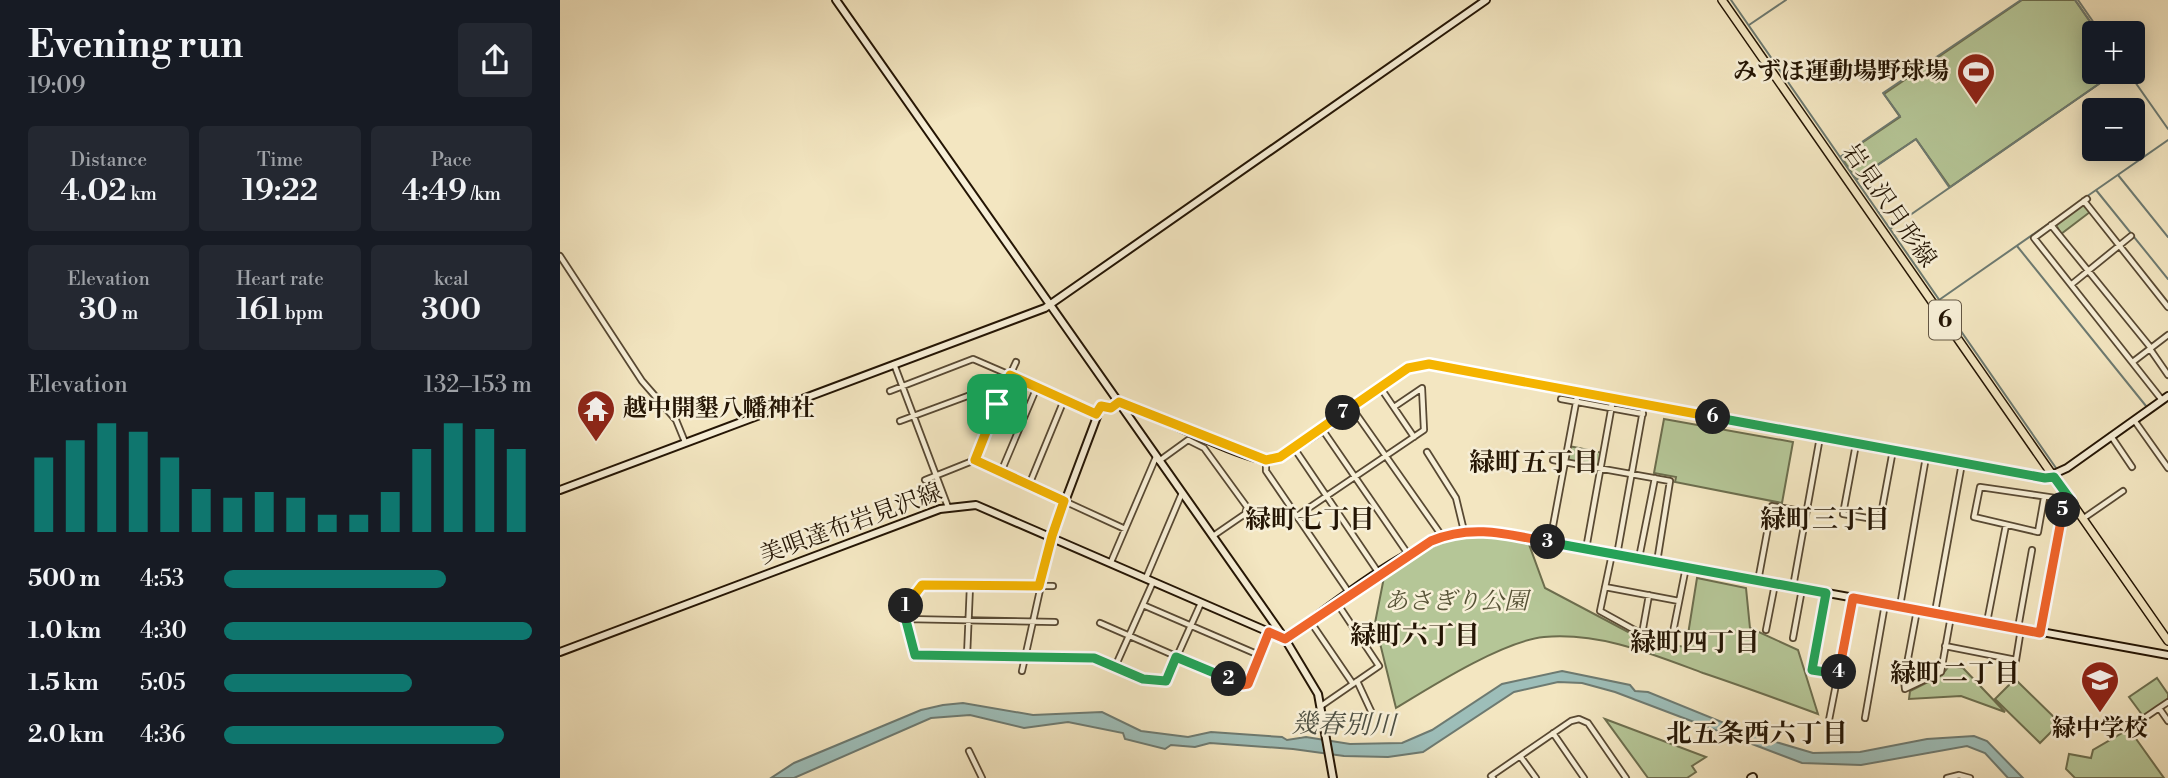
<!DOCTYPE html>
<meta charset="utf-8">
<style>
:root{--surface:#171b24;--page:#242831;--text:#f1f3f6;--muted:#9ea1a6;--accent:#0f766e}
body{margin:0;font-family:"Libre Bodoni","Noto Serif JP",serif;background:var(--page);color:var(--text);height:100vh;display:flex;flex-direction:column;font-size:26px;white-space:nowrap}
*{box-sizing:border-box;margin:0}
p{font-size:23px;color:var(--muted)}
.icon{flex:none;width:38px;height:38px;fill:none;stroke:currentColor;stroke-width:2;stroke-linecap:round;stroke-linejoin:round}
.map{position:relative;flex:1;overflow:hidden}
.drawer{display:flex;flex-direction:column;background:var(--surface);width:560px}
.drawer>*{flex:none}
.controls{position:absolute;left:1522px;top:21px;display:grid;gap:14px}
.controls a{display:grid;place-items:center;width:63px;height:63px;border-radius:7px;background:var(--surface);box-shadow:0 4px 18px #0003;font-size:35px}
.pin{position:absolute;display:grid;place-items:center;width:60px;height:60px;color:#fff;margin:-30px;border-radius:14px;box-shadow:0 4px 10px #0006}
.km{position:absolute;width:35px;height:35px;margin:-18px;border-radius:50%;background:#222;color:#fff;font-size:19px;line-height:35px;text-align:center}
.round{display:grid;place-items:center;flex:none;width:74px;height:74px;border-radius:7px;background:var(--page)}
.summary{display:flex;align-items:center;justify-content:space-between;height:119px;padding:0 28px}
h1{font-size:38px;font-weight:600;line-height:52px}
.stats{display:grid;grid-template-columns:repeat(3,1fr);gap:10px;height:119px;padding:7px 28px}
.stats div{display:grid;align-content:center;border-radius:7px;background:var(--page);text-align:center}
.stats b{font-size:30px;font-weight:600}
.stats small{font-size:19px;font-weight:400}
.stats p{font-size:19px}
.chart{height:196px;padding:14px 28px}
.chart p{display:flex;justify-content:space-between}
.chart svg{width:100%;height:126px;margin-top:7px;stroke:var(--accent);stroke-width:6}
ul{padding:0 28px;list-style:none;font-size:23px}
li{display:grid;grid-template-columns:112px 84px 1fr;align-items:center;height:52px}
li i{height:18px;border-radius:9px;background:var(--accent)}
main{display:flex;flex:1;min-height:0}
.map>svg:first-child{display:block}
.green{fill:#b5c697;stroke:#6c6e4e;stroke-width:2}
.water{fill:#9dbeb9;stroke:#6d7a71;stroke-width:2}
.lines{fill:none;stroke-linecap:round;stroke-linejoin:round}
.stream{stroke:#6d7a71;stroke-width:2}
.street-casing{stroke:#584933;stroke-width:8}
.secondary-casing{stroke:#241504;stroke-width:10}
.primary-casing{stroke:#241504;stroke-width:10}
.street{stroke:#f7efd7;stroke-width:4.5}
.secondary{stroke:#f7efd7;stroke-width:6}
.primary{stroke:#f3e6c1;stroke-width:7}
.split-1-casing{stroke:#fff;stroke-width:14}
.split-2-casing{stroke:#fff;stroke-width:14}
.split-3-casing{stroke:#fff;stroke-width:14}
.split-4-casing{stroke:#fff;stroke-width:14}
.split-5-casing{stroke:#fff;stroke-width:14}
.split-6-casing{stroke:#fff;stroke-width:14}
.split-7-casing{stroke:#fff;stroke-width:14}
.split-8-casing{stroke:#fff;stroke-width:14}
.split-1{stroke:#f5b400;stroke-width:9}
.split-2{stroke:#22a559;stroke-width:9}
.split-3{stroke:#f0652b;stroke-width:9}
.split-4{stroke:#22a559;stroke-width:9}
.split-5{stroke:#f0652b;stroke-width:9}
.split-6{stroke:#22a559;stroke-width:9}
.split-7{stroke:#f5b400;stroke-width:9}
.split-8{stroke:#f5b400;stroke-width:9}
.labels{text-anchor:middle;dominant-baseline:central;stroke-width:5;stroke-linejoin:round;paint-order:stroke}
.shield{fill:#f7efd7;stroke:#635643;stroke-width:2}
.shield-label{font-size:23px;font-weight:bold;fill:#241504}
.poi-label{font-size:24px;font-weight:bold;fill:#241504;stroke:#f7efd7;text-anchor:end}
.street-label{font-size:24px;fill:#241504;stroke:#f7efd7}
.park-label{font-size:24px;font-style:italic;fill:#575337;stroke:#f7efd7}
.neighbourhood-label{font-size:26px;font-weight:bold;fill:#241504;stroke:#f7efd7}
.water-label{font-size:26px;font-style:italic;fill:#4e5043;stroke:#f7efd7}
</style>
<main>
<section class="drawer">
<div class="summary"><div><h1>Evening run</h1><p>19:09</p></div><a class="round"><svg class="icon" aria-label="share" viewBox="0 0 24 24"><path d="M12 15V3M7 8l5-5 5 5M5 13v7h14v-7"/></svg></a></div>
<div class="stats">
<div><p>Distance</p><b>4.02<small> km</small></b></div>
<div><p>Time</p><b>19:22</b></div>
<div><p>Pace</p><b>4:49<small> /km</small></b></div>
</div>
<div class="stats">
<div><p>Elevation</p><b>30<small> m</small></b></div>
<div><p>Heart rate</p><b>161<small> bpm</small></b></div>
<div><p>kcal</p><b>300</b></div>
</div>
<div class="chart"><p><span>Elevation</span>132–153 m</p>
<svg viewBox="0 0 160 44" preserveAspectRatio="none"><path d="M5 44V18M15 44V12M25 44V6M35 44V9M45 44V18M55 44V29M65 44V32M75 44V30M85 44V32M95 44V38M105 44V38M115 44V30M125 44V15M135 44V6M145 44V8M155 44V15"/></svg>
</div>
<ul>
<li><b>500 m</b>4:53<i style="width:72%"></i></li>
<li><b>1.0 km</b>4:30<i style="width:100%"></i></li>
<li><b>1.5 km</b>5:05<i style="width:61%"></i></li>
<li><b>2.0 km</b>4:36<i style="width:91%"></i></li>
</ul>
</section>
<div class="map">
<svg width="1608" height="778" viewBox="0 0 1608 778">
<rect width="100%" height="100%" fill="#f3e6c1"/>
<filter id="stains"><feTurbulence type="fractalNoise" baseFrequency=".00286" numOctaves="4"/><feColorMatrix values="0 0 0 0 .2 0 0 0 0 .09 0 0 0 0 .02 0 0 0 .5 -.17"/></filter>
<radialGradient id="worn" r=".72"><stop offset=".6" stop-color="#630" stop-opacity="0"/><stop offset="1" stop-color="#630" stop-opacity=".3"/></radialGradient>
<!-- green -->
<path class="green" d="M1462 0H1515L1538 33H1535V72H1556L1390 187 1356 139 1296 179 1281 157 1340 117 1324 94Z
M1522 204 1530 212 1501 234 1495 223Z
M1104 419 1233 442 1222 503 1115 482 1116 477 1094 473Z
M1009 446 1043 453 1040 468 1006 461Z
M930 532 967 539 985 588 1087 642 1126 647 1137 578 1186 588 1190 628 1238 650 1258 714C1220 700 1182 686 1143 673 1092 654 1040 632 984 637 943 641 872 686 836 708L815 623 825 572C861 548 886 535 930 532Z
M1389 666 1403 668 1445 712 1401 696 1349 699 1350 691 1382 675Z
M1597 678 1608 694V699L1583 716 1569 697Z
M1455 679 1500 723 1480 743 1435 699Z
M1045 719 1146 757 1132 766 1136 772 1127 778H1088Z
M1569 729 1604 778H1515L1506 769 1509 754 1531 758 1533 750Z"/>
<!-- water -->
<path class="water" d="M1002 671 1070 685 1075 691 1088 692 1191 734 1195 732 1209 740 1253 753 1300 752 1367 739 1414 736 1427 741 1463 778H1448L1425 753 1407 746 1301 765 1242 763 1055 692 1022 683 998 682 954 692 863 752 828 757 784 756 733 749 650 743 635 747 611 745 605 749 565 739 563 733 508 722 464 728 410 715 371 718 234 778H211L234 763 361 710 383 705 403 703 473 715 542 712 581 731 628 737 651 732 722 737 727 740 746 737 790 744 842 743 872 730 942 684Z"/>
<g class="lines">
<!-- stream -->
<path class="stream" d="M1171 0 1496 468
M1515 0 1538 33
M1518 0 1541 33
M1189 25 1226 0
M1568 72 1608 129
M1280 157 1340 116 1323 93 1461 0
M1558 175 1608 237
M1296 180 1356 139 1389 187
M1536 190 1608 279
M1526 197 1608 140
M1330 229 1556 72
M1457 246 1586 406
M1379 300 1521 201"/>
<defs>
<path id="street" d="M1527 199 1474 238 1602 400
M1524 201 1608 307
M1491 225 1591 348
M0 256 82 381 116 420 125 442
M1512 284 1571 236
M1590 349 1608 375
M1574 361 1608 335
M456 362 450 375 536 414
M334 364 388 507
M820 387 854 437
M330 391 413 359 450 375 437 404
M1001 399 1083 414
M792 408 882 536
M1574 420 1608 468
M340 421 413 394 437 404 415 460
M762 429 848 554
M1551 436 1572 467
M1296 444 1283 514 1320 520 1333 450
M734 448 818 572
M867 452 896 498 904 531
M706 460V471L790 594
M993 460 1110 481 1097 562
M599 461 628 440 644 448 687 507 685 514 653 536
M441 472 477 387
M365 480 415 460 565 529
M469 485 504 400
M1484 498 1478 532 1414 517 1420 487 1509 500
M737 516 864 430 862 388 834 407
M1524 518 1563 491
M990 542 1018 392
M1026 549 1053 399
M1052 554 1040 611 1089 638 1111 642 1126 567
M1057 555 1084 405
M1079 558 1095 478
M551 562 596 457
M586 578 622 493
M1198 581 1212 506 1246 512
M493 586 362 585 343 609 354 654 534 658 583 679 606 681 641 603
M1045 587 1119 601
M1233 587 1260 437
M1266 593 1252 670 1278 674
M583 605 699 655
M1340 606 1366 457
M1357 610 1344 680 1345 689 1381 672 1391 616
M1375 612 1402 463
M346 619 495 622
M750 621 793 684
M1427 622 1446 525
M540 623 682 685 688 684 709 632
M1458 628 1472 550
M1206 630 1215 584
M1480 632 1504 501
M1082 634 1089 595
M1233 638 1242 589
M1385 646 1456 660 1461 629
M407 656 410 586
M555 667 593 582
M462 671 492 536
M797 681 811 711
M1608 702 1599 708 1608 721
M761 706 819 666 777 603
M1305 718 1325 604
M1583 719 1599 708
M1269 720 1293 598
M993 733 1024 778
M409 751 422 778
M960 756 976 778
M933 778 931 776 1011 721 1019 719 1028 723 1066 778
M1387 778 1399 775 1410 778"/>
<path id="secondary" d="M276 0 725 639C776 603 860 531 921 530L1608 655
M0 490 485 308 926 0
M492 536 541 406 551 408 559 402C588 412 688 462 709 460 730 458 821 386 844 370L869 364 1485 478 1507 468 1608 396
M0 652 380 509 416 505 725 639 758 694 773 778
M1191 778 1193 777"/>
<path id="primary" d="M1162 0 1608 641"/>
</defs>
<!-- street casing -->
<use href="#street" class="street-casing"/>
<!-- secondary casing -->
<use href="#secondary" class="secondary-casing"/>
<!-- primary casing -->
<use href="#primary" class="primary-casing"/>
<!-- street -->
<use href="#street" class="street"/>
<!-- secondary -->
<use href="#secondary" class="secondary"/>
<!-- primary -->
<use href="#primary" class="primary"/>
</g>
<g class="lines">
<defs>
<path id="split-1" d="M346 606 362 585 479 586 492 536 504 501 415 460 437 404"/>
<path id="split-2" d="M346 606 343 609 355 655 534 658 583 679 606 681 616 657 669 679"/>
<path id="split-3" d="M669 679 682 685 688 684 709 632 725 639 871 541C911 524 947 534 988 542"/>
<path id="split-4" d="M988 542 1266 593 1252 670 1278 674 1279 672"/>
<path id="split-5" d="M1279 672 1293 598 1480 633 1503 510"/>
<path id="split-6" d="M1153 417 1485 478 1494 477 1510 499 1504 501 1503 510"/>
<path id="split-7" d="M783 413 848 368 869 364 1153 417"/>
<path id="split-8" d="M437 404 450 375 536 414 541 406 551 408 559 402 706 460 720 457 783 413"/>
</defs>
<!-- split-1 casing -->
<use href="#split-1" class="split-1-casing"/>
<!-- split-2 casing -->
<use href="#split-2" class="split-2-casing"/>
<!-- split-3 casing -->
<use href="#split-3" class="split-3-casing"/>
<!-- split-4 casing -->
<use href="#split-4" class="split-4-casing"/>
<!-- split-5 casing -->
<use href="#split-5" class="split-5-casing"/>
<!-- split-6 casing -->
<use href="#split-6" class="split-6-casing"/>
<!-- split-7 casing -->
<use href="#split-7" class="split-7-casing"/>
<!-- split-8 casing -->
<use href="#split-8" class="split-8-casing"/>
<!-- split-1 -->
<use href="#split-1" class="split-1"/>
<!-- split-2 -->
<use href="#split-2" class="split-2"/>
<!-- split-3 -->
<use href="#split-3" class="split-3"/>
<!-- split-4 -->
<use href="#split-4" class="split-4"/>
<!-- split-5 -->
<use href="#split-5" class="split-5"/>
<!-- split-6 -->
<use href="#split-6" class="split-6"/>
<!-- split-7 -->
<use href="#split-7" class="split-7"/>
<!-- split-8 -->
<use href="#split-8" class="split-8"/>
</g>
<!-- icons -->
<defs>
<symbol id="stadium-pin" viewBox="-11 -11 22 30"><path d="M0 17L-7.5 6A9.5 9.5 0 1 1 7.5 6Z" fill="#8f2418" stroke="#f7efd7"/><path d="M0-5a6.5 5 0 1 0 0 10a6.5 5 0 1 0 0-10ZM-3.5-1.8h7v3.6h-7Z" fill="#fff"/></symbol>
<symbol id="temple-pin" viewBox="-11 -11 22 30"><path d="M0 17L-7.5 6A9.5 9.5 0 1 1 7.5 6Z" fill="#8f2418" stroke="#f7efd7"/><path d="M0-6L5-2H3V0L6.5 2.5H4V6H1.5V3h-3V6H-4V2.5H-6.5L-3 0V-2H-5Z" fill="#fff"/></symbol>
<symbol id="school-pin" viewBox="-11 -11 22 30"><path d="M0 17L-7.5 6A9.5 9.5 0 1 1 7.5 6Z" fill="#8f2418" stroke="#f7efd7"/><path d="M0-5L7-2L0 1L-7-2ZM-4 1L0 2.5L4 1V4Q0 6-4 4Z" fill="#fff"/></symbol>
</defs>
<g fill-rule="evenodd">
<use href="#stadium-pin" x="1394" y="50" width="44" height="60"/>
<use href="#temple-pin" x="14" y="387" width="44" height="60"/>
<use href="#school-pin" x="1518" y="658" width="44" height="60"/>
</g>
<g class="labels">
<!-- shield labels -->
<rect class="shield" x="1369" y="300.5" width="32" height="39" rx="5"/>
<g class="shield-label">
<text x="1385" y="320">6</text>
</g>
<!-- poi labels -->
<g class="poi-label">
<text x="1389" y="72">みずほ運動場野球場</text>
<text x="63" y="409" text-anchor="start">越中開墾八幡神社</text>
<text x="1540" y="729" text-anchor="middle">緑中学校</text>
</g>
<!-- street labels -->
<g class="street-label">
<text transform="translate(1329 206) rotate(55)">岩見沢月形線</text>
<text transform="translate(291 524) rotate(-20)">美唄達布岩見沢線</text>
</g>
<!-- park labels -->
<g class="park-label">
<text x="896" y="602">あさぎり公園</text>
</g>
<!-- neighbourhood labels -->
<g class="neighbourhood-label">
<text x="974" y="463">緑町五丁目</text>
<text x="750" y="520">緑町七丁目</text>
<text x="1265" y="520">緑町三丁目</text>
<text x="855" y="636">緑町六丁目</text>
<text x="1135" y="643">緑町四丁目</text>
<text x="1395" y="674">緑町二丁目</text>
<text x="1197" y="734">北五条西六丁目</text>
</g>
<!-- water labels -->
<g class="water-label">
<text transform="translate(784 725) rotate(1)">幾春別川</text>
</g>
</g>
<rect width="100%" height="100%" filter="url(#stains)"/>
<rect width="100%" height="100%" fill="url(#worn)"/>
</svg>
<div class="controls">
<a>+</a>
<a>−</a>
</div>
<div class="pin" style="left:437px;top:404px;background:#1e9e55"><svg class="icon" aria-label="arrive" viewBox="0 0 24 24"><path d="M6 21V4h12l-3 4 3 4H6"/></svg></div>
<b class="km" style="left:346px;top:606px">1</b>
<b class="km" style="left:669px;top:679px">2</b>
<b class="km" style="left:988px;top:542px">3</b>
<b class="km" style="left:1279px;top:672px">4</b>
<b class="km" style="left:1503px;top:510px">5</b>
<b class="km" style="left:1153px;top:417px">6</b>
<b class="km" style="left:783px;top:413px">7</b>
</div>
</main>
